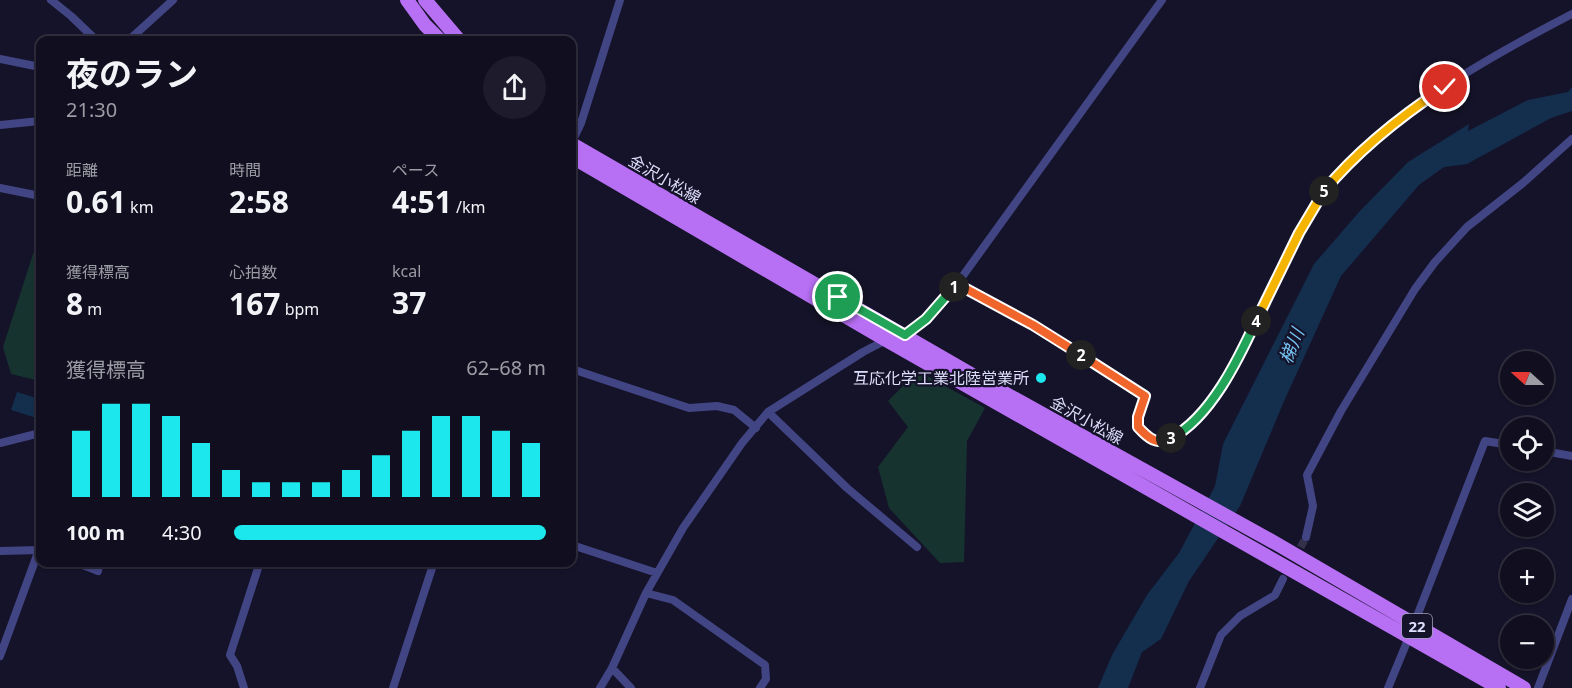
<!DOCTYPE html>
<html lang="ja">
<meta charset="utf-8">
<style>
:root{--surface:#100e1f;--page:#1e1c2c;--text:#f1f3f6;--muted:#9c9ca4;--line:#302e3d;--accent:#1be7ec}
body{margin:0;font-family:"Noto Sans","Noto Sans JP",sans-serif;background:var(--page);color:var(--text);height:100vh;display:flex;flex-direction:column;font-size:22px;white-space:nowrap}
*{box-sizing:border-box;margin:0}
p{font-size:20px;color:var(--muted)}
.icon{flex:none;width:33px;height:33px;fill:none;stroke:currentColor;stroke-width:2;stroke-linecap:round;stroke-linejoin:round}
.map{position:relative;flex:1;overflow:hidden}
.drawer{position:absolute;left:36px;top:36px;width:540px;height:531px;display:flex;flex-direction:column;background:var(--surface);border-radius:12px;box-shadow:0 2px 4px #0004,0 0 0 2px var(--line)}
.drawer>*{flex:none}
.needle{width:39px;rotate:291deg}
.buttons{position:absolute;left:1500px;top:351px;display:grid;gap:12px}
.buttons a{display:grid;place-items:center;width:54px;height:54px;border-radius:50%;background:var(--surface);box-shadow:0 2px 4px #0004,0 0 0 2px var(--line);font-size:30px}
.pin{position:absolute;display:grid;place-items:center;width:51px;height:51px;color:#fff;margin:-26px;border:3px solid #fff;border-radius:50%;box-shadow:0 2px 6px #0007}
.km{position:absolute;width:30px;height:30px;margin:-15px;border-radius:50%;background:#222;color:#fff;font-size:16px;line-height:30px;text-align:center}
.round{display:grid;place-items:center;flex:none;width:63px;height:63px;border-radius:32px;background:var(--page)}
.summary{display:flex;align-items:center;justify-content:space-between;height:102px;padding:0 30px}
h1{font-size:33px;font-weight:700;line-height:45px}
.figures{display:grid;grid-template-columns:repeat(3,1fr);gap:9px;height:102px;padding:6px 30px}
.figures div{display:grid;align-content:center}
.figures b{font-size:30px;font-weight:700}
.figures small{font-size:16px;font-weight:400}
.figures p{font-size:16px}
.chart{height:168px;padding:12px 30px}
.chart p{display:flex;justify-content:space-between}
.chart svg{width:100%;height:108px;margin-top:6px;stroke:var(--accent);stroke-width:6}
ul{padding:0 30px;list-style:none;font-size:20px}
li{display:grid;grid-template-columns:96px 72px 1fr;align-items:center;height:45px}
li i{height:15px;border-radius:8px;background:var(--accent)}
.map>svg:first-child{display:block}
.green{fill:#173330}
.water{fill:#142e4d}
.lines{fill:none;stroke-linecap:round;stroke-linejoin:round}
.minor-tunnel{stroke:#333149;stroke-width:8;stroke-dasharray:8 4;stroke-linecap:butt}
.minor{stroke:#424584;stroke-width:8}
.primary{stroke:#b76ff3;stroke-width:14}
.split-1-casing{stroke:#fff;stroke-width:12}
.split-2-casing{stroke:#fff;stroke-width:12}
.split-3-casing{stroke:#fff;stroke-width:12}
.split-4-casing{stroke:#fff;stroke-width:12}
.split-5-casing{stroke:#fff;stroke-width:12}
.split-6-casing{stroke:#fff;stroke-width:12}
.split-1{stroke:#22a559;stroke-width:8}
.split-2{stroke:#f0652b;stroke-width:8}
.split-3{stroke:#f0652b;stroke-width:8}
.split-4{stroke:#22a559;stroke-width:8}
.split-5{stroke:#f5b400;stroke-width:8}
.split-6{stroke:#f5b400;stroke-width:8}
.poi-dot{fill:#1be7ec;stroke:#151329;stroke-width:2}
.labels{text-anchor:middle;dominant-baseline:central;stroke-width:4.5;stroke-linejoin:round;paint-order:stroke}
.shield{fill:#151329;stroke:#a2a1bd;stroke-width:1.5}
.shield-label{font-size:15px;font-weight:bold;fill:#dfdefc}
.street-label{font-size:16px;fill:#dfdefc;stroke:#151329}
.poi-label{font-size:16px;fill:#dfdefc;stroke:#151329;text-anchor:end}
.water-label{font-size:18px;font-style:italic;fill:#75c3f3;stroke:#151329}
</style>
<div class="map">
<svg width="1572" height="688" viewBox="0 0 1572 688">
<rect width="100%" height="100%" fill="#151329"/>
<!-- green -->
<path class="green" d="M34 251 40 253V381L11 374 3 347Z
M918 371 985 408 967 441 964 562 940 563 889 508 878 467 908 427 888 401Z"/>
<!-- water -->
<path class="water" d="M1572 87V111L1551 118 1467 164 1444 167 1419 185 1341 276 1285 399 1240 506 1189 581 1161 639 1142 652 1128 688H1098L1112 655 1147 595 1179 553 1215 486 1223 444 1314 264 1359 212 1408 162 1469 124 1468 131 1528 100 1568 92Z
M17 392 40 399V419L11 410Z"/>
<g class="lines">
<!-- minor-tunnel -->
<path class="minor-tunnel" d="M1295 558 1306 537"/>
<!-- minor -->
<path class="minor" d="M51 0 71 16 96 40
M129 40 173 0
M0 59 40 67
M0 125 40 121
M572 142 581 123 620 0
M0 188 40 196
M957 284 1033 325 1145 396 1138 417V427C1146 435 1153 444 1165 442 1173 440 1181 432 1187 426 1232 384 1259 315 1286 260 1299 231 1313 202 1335 178 1400 107 1487 58 1572 14
M905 335 926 319 957 284 1162 0
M572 369 689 408 717 406 734 410 756 428
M768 412 847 488 917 547
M0 443 40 433
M1544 451 1572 456
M1306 537 1313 506 1307 475 1341 411 1415 289 1435 262 1467 227 1523 183 1572 139
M572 545 657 573
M0 551 40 550
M75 562 98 571 100 562
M646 593 673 600 765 665 766 679 760 688
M1414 624 1485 441 1510 445
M0 656 40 547
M612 668 631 688
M244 688 237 666 230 655 260 562
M393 688 434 562
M600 688 612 668 646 593 683 528 742 443 768 412 863 352 886 340
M1200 688 1221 635 1240 616 1275 595 1283 579
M1388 688 1409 637
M1538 688 1572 599"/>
<!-- primary -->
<path class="primary" d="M407 0 425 25 440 40
M425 0 459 40
M572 144 983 381 1277 544 1524 688
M572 157 886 340 1499 688"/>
</g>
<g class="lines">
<defs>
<path id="split-1" d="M838 297 905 335 926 319 954 287"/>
<path id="split-2" d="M954 287 957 284 1033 325 1081 355"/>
<path id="split-3" d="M1081 355 1145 396 1138 417V427C1148 438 1157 446 1171 438"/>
<path id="split-4" d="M1171 438C1210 418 1238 360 1256 321"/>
<path id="split-5" d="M1256 321 1299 233 1324 191"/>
<path id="split-6" d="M1324 191C1358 150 1401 116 1445 87"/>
</defs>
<!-- split-1 casing -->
<use href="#split-1" class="split-1-casing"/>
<!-- split-2 casing -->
<use href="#split-2" class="split-2-casing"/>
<!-- split-3 casing -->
<use href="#split-3" class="split-3-casing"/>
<!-- split-4 casing -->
<use href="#split-4" class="split-4-casing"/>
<!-- split-5 casing -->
<use href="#split-5" class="split-5-casing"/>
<!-- split-6 casing -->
<use href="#split-6" class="split-6-casing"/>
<!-- split-1 -->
<use href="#split-1" class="split-1"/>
<!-- split-2 -->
<use href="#split-2" class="split-2"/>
<!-- split-3 -->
<use href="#split-3" class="split-3"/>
<!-- split-4 -->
<use href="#split-4" class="split-4"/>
<!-- split-5 -->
<use href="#split-5" class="split-5"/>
<!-- split-6 -->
<use href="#split-6" class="split-6"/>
</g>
<!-- markers -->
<circle class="poi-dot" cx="1041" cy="378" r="6"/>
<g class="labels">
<!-- shield labels -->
<rect class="shield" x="1402" y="614" width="30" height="24" rx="4.5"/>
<g class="shield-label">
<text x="1417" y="626">22</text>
</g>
<!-- street labels -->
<g class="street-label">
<text transform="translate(665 179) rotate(30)">金沢小松線</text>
<text transform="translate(1087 420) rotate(29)">金沢小松線</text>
</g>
<!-- poi labels -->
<g class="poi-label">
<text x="1029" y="378">互応化学工業北陸営業所</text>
</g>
<!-- water labels -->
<g class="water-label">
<text transform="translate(1291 346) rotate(-68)">梯川</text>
</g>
</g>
</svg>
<div class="buttons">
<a><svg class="needle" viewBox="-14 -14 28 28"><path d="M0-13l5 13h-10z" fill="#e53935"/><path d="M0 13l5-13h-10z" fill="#9c9ca4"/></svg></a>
<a><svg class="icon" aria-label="locate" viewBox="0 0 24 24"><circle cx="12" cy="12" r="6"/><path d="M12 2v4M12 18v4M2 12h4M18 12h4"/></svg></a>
<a><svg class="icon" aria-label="layers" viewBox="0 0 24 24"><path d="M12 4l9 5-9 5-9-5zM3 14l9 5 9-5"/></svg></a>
<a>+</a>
<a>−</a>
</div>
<div class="pin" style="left:838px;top:297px;background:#1e9e55"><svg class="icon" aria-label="arrive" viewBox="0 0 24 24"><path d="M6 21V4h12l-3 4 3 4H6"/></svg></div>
<div class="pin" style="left:1445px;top:87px;background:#d93025"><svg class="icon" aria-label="check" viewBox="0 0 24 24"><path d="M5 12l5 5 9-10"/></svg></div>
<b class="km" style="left:954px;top:287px">1</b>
<b class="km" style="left:1081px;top:355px">2</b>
<b class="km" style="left:1171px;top:438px">3</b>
<b class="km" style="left:1256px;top:321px">4</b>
<b class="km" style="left:1324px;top:191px">5</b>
<section class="drawer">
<div class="summary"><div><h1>夜のラン</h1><p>21:30</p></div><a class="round"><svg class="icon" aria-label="share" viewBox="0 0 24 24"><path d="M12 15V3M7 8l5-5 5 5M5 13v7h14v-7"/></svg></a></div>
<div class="figures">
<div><p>距離</p><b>0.61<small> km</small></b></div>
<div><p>時間</p><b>2:58</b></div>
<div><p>ペース</p><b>4:51<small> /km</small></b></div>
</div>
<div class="figures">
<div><p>獲得標高</p><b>8<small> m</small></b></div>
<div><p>心拍数</p><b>167<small> bpm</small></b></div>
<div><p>kcal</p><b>37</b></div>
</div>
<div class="chart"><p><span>獲得標高</span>62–68 m</p>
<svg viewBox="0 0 160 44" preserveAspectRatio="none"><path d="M5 44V17M15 44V6M25 44V6M35 44V11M45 44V22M55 44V33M65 44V38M75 44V38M85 44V38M95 44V33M105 44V27M115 44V17M125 44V11M135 44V11M145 44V17M155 44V22"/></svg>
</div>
<ul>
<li><b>100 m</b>4:30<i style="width:100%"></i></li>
</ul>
</section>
</div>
